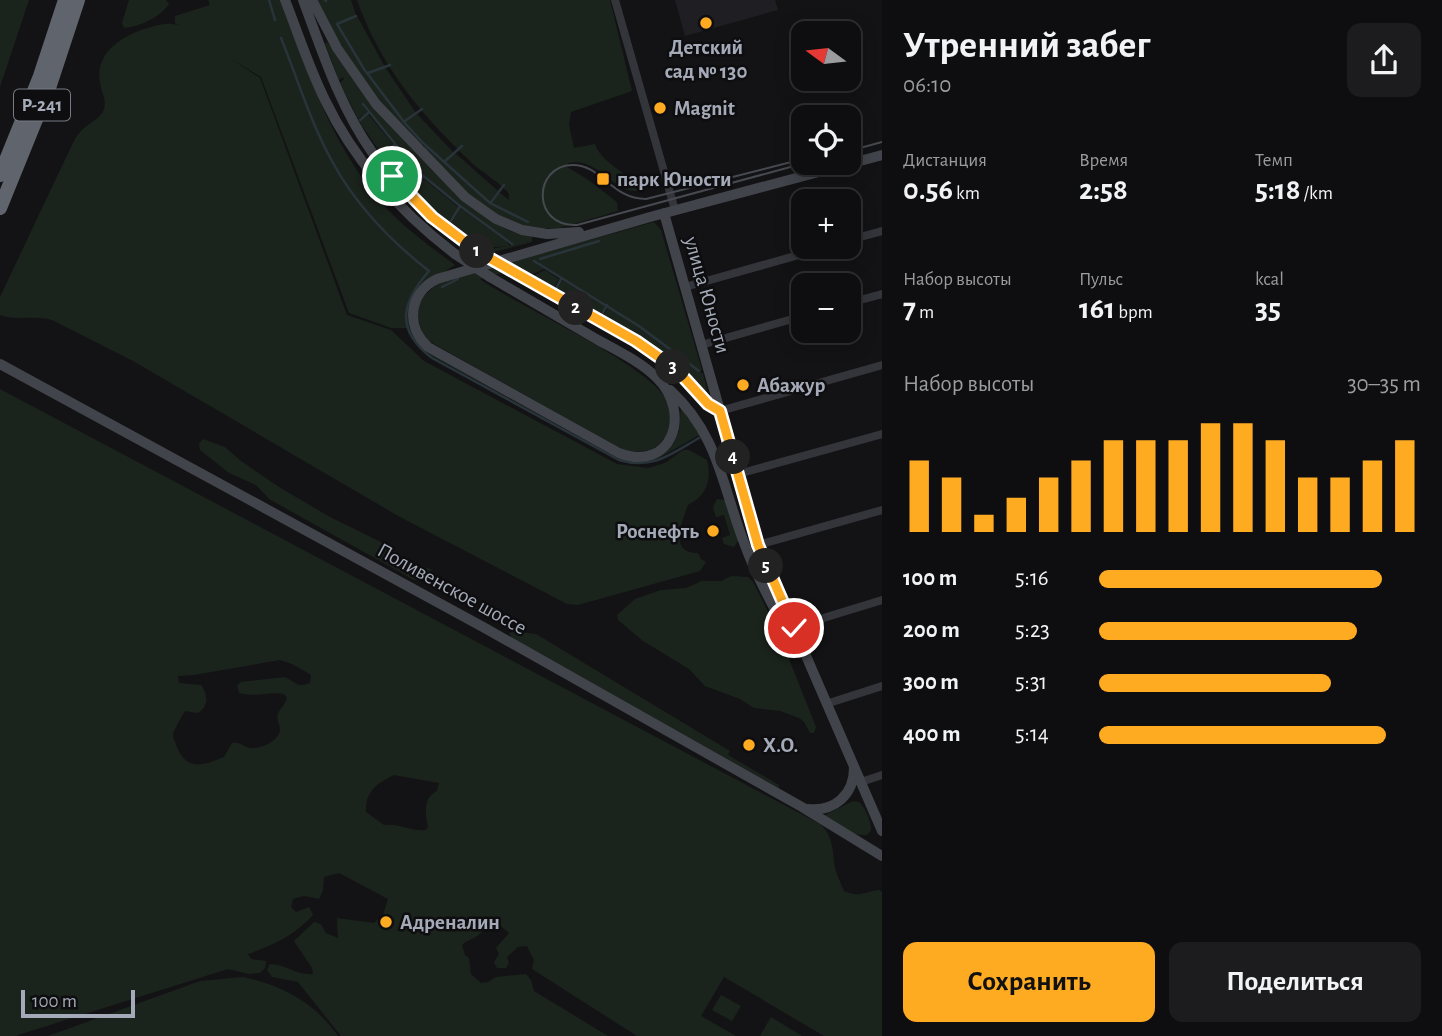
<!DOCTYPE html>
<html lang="ru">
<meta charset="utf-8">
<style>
:root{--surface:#0e0e10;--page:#1c1c1e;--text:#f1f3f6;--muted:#9b9c9f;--line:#2e2e30;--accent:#ffab22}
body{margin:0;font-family:"Alegreya Sans",sans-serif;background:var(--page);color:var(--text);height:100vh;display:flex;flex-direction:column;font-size:26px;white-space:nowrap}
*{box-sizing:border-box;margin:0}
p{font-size:23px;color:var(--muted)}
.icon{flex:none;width:38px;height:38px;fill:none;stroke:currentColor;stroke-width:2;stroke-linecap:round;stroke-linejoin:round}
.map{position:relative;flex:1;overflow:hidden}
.sheet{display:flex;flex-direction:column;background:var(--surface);width:560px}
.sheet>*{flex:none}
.needle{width:46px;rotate:285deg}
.controls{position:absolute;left:791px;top:21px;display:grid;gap:14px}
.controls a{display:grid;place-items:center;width:70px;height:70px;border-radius:14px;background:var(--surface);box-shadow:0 4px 18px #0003,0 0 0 2px var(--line);font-size:35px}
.scale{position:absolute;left:21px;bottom:18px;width:114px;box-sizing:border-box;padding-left:7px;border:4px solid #a4aab7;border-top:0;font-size:19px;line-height:24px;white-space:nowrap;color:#a4aab7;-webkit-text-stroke:5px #0e0e10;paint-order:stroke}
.pin{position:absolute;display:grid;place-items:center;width:60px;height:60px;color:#fff;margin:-30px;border:4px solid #fff;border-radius:50%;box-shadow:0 2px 7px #0007}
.km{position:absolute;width:35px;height:35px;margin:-18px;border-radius:50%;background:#222;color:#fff;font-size:19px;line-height:35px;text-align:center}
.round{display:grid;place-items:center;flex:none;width:74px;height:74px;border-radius:14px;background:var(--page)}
.head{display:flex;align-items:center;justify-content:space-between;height:119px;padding:0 21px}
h1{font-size:38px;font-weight:600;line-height:52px}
.metrics{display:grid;grid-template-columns:repeat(3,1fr);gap:10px;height:119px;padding:7px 21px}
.metrics div{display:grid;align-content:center}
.metrics b{font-size:30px;font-weight:600}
.metrics small{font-size:19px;font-weight:400}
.metrics p{font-size:19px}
.chart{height:196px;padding:14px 21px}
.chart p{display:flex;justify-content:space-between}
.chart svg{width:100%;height:126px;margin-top:7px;stroke:var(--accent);stroke-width:6}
.button{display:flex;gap:14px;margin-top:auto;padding:14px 21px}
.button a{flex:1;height:80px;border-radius:14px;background:var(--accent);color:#111;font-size:28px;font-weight:600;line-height:80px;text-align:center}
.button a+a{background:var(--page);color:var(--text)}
ul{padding:0 21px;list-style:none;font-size:23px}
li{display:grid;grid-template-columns:112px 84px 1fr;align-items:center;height:52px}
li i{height:18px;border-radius:9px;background:var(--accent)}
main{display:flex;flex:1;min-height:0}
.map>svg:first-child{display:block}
.built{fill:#1f1f23}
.green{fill:#1b241c;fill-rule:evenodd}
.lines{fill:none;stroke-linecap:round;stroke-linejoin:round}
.stream{stroke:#28333a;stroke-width:2.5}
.street{stroke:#34353b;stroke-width:8}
.secondary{stroke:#42444b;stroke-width:10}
.highway{stroke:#60646c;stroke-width:14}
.tram{stroke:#474950;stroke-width:2}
.secondary-bridge{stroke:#42444b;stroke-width:10}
.route-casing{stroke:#fff;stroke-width:14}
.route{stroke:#ffab22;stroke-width:9}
.poi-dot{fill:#ffab22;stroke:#0e0e10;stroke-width:2.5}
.labels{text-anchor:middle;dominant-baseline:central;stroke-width:5;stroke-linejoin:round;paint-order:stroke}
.shield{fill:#0e0e10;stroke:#777b85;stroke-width:2}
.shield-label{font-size:19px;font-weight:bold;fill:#a4aab7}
.poi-label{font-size:21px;font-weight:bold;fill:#a4aab7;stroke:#0e0e10;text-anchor:start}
.street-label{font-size:21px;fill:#a4aab7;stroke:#0e0e10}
</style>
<main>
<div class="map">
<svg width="882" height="1036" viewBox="0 0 882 1036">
<rect width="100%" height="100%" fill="#131315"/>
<!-- built -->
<path class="built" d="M675 0H775L778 10 685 36Z"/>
<!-- green -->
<path class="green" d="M0 0H29L0 87Z
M129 0H166L169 4C159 18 141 26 124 28L122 23Z
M208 0H280C310 77 335 158 396 218 414 235 435 250 455 265L421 286 415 336 623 457 672 444 679 431 681 408 701 434 652 462 641 463 622 459 433 357 416 342 408 328H391L349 313 261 77 228 57 260 78 347 315 391 330 424 361 617 464 648 468 665 463 683 450H689L707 460C712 480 707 495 688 505 682 522 668 553 698 553L701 559 706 562 700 571 578 605 567 604 400 517 133 361 52 320C34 315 15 321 0 315V297L70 149C73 143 76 136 81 131 88 123 101 119 104 109 107 99 101 92 100 82 95 53 121 37 144 29 157 25 168 21 181 26L175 23V16L210 5Z
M316 0H351L356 15 342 22 357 16 385 67 416 113 403 122 419 139 405 122 417 114 454 153 444 162 423 143 421 147C402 127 383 107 366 85 347 59 332 29 316 0Z
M357 0H610L632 91 571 112 569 125 574 148 595 144C602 165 630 171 637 191 612 193 600 157 568 163L567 167 587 179 617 202 618 211 560 228H545L546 230C535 228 524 226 513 223 477 211 449 175 423 149L425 146 489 203 529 222 491 203 499 192 509 200V194C498 180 480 172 468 159 420 114 379 63 357 0Z
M327 42 464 201 493 222 510 231 532 237V242L490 253 484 250 508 246 482 248 450 225 460 208 506 241 510 246 513 244 460 206 417 170 362 104 367 112 358 119 340 83 344 79 343 77 339 80 325 44Z
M368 114 393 144 382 155 359 121Z
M395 146 422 177 411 191 384 159Z
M455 153 498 191 489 202 444 163Z
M424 179 458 207 447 224 413 193Z
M654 222 661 230 702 370 698 372 703 373 707 390H704C675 357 641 336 603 316L608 307 638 325 538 263 544 269 533 274 520 268 480 279C515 305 655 367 668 403 672 415 671 429 664 439 654 453 640 452 625 451L425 339C413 308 414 303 440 282Z
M545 270 559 279 553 289 527 275 533 276Z
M562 280 606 306 600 314 556 291Z
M0 389 820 824C834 837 832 850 835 868 837 876 841 883 844 891 861 898 862 892 879 890L882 892V1036H824L724 977 701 1016 736 1036H637L532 969 534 960 527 946 518 947 507 957 509 963 506 968H497L494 962 499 954 496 948 509 933 495 921C487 924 485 931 477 936 471 940 467 940 462 945L465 955 469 958 471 974 481 983 488 982 496 977 526 974 531 980 534 991 608 1036H341L298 982 272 977 267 970 270 964C285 964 298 976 313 974L312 968 294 941 314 922 321 924 326 933 338 938 337 918 374 923 383 915 388 899 339 873 324 877 323 890 319 899 304 896 293 899 291 907 296 912 309 907 313 915C295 935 274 945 248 954L251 959 266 961 265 968 260 973 249 974 228 969 15 1036H0ZM280 660 292 664 311 675 310 683C296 688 296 682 285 677L241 682 237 686 239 693C259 698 268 691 284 694L287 698C285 704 281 708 278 713 276 720 280 724 280 730 279 741 262 748 253 748 244 748 241 741 232 743L224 757C204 765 187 772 177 747 175 741 171 737 174 731 177 725 181 717 185 711L198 713C209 706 208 694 201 685L179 683 178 676 194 675ZM394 775 439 783 437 791C423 798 425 813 428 827L426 830C412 832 399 823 384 825L366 812C365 792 377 783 394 775Z
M203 439 225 447 241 461 279 487 330 517 385 544 409 562 430 569 438 577 437 580 432 582 414 580 269 499 256 485 229 473 200 450 199 444Z
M717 499 725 500 738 541 734 547 724 544 722 538 730 535 724 515 716 517 713 507Z
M731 576 748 577 753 582 778 631 816 727 814 733H810L804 722 799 718 780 711 754 708 740 699 705 686 689 669 643 641 618 620 617 615 635 599 661 590 686 588 702 581H721Z
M514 631 536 634 730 751 728 755 779 785V788L512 638 509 633Z
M853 801 859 802C866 808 871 821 871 830L867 835C853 837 836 823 823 816Z
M243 977C282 985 315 1003 338 1036H48L200 981Z
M721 995 741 1006 732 1021 712 1010Z
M771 1017 802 1036H760Z"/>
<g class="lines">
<!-- stream -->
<path class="stream" d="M269 0 275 20
M325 0 326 1
M356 16 337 24 364 69 404 122 423 143 490 203 528 222
M281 38C298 80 311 124 333 163 356 205 392 242 429 271 401 303 395 330 432 358L619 460C653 470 671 454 699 438
M368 73 390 65
M363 104 416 170 460 206 512 244
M360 120 368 113
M405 121 422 109
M383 156 395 144
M444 162 462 146
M413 191 423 177
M491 202 504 185
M449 224 460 206
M540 259 599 241
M534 261 639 326 699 371
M442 287 458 279
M555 291 561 279
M601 316 607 305"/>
<!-- street -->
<path class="street" d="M615 0 675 210
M849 240 882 231
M685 287 827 247
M849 303 882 294
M701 345 803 316
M720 411 882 365
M738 474 882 434
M758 545 882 510
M794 627 882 600
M826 704 882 686
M861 782 882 775"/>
<!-- secondary -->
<path class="secondary" d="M285 0C298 33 309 68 325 100 355 162 400 212 455 254
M303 0C322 51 340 107 372 152 401 191 438 222 477 251
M312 0 337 48 376 104 465 197 496 219 522 230 547 234 579 232
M664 213 758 545 882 831
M511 271C560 299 615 323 661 357 683 373 697 398 720 411
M490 277C526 298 562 319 598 340 618 351 641 362 657 378 693 414 671 473 619 453L428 347C405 326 409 293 437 279L650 217 882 155
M0 364 483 627 802 807 882 856
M670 390C720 436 722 488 746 548 759 583 779 617 796 649
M808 809C834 812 854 795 854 768"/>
<!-- highway -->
<path class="highway" d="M0 175 40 76 65 0
M0 208 50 85 78 0"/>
<!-- tram -->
<path class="tram" d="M849 151 882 142
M803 159 646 199C611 199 602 165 573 165 533 165 531 227 577 225L805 163"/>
<!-- secondary-bridge -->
<path class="secondary-bridge" d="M477 251 511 271
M455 254 490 277"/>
</g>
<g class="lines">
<defs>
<path id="route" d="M392 176 432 217 477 251 636 341 676 369 708 404 720 411 758 545 794 628"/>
</defs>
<!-- route casing -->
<use href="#route" class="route-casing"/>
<!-- route -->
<use href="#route" class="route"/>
</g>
<!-- markers -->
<g class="poi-dot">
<circle cx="706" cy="23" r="7"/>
<circle cx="660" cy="108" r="7"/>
<rect x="596" y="172" width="14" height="14" rx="3.5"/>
<circle cx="743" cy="385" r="7"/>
<circle cx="713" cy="531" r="7"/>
<circle cx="749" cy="745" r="7"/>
<circle cx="386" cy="922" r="7"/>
</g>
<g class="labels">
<!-- shield labels -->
<rect class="shield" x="14" y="89.5" width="56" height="31" rx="5"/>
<g class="shield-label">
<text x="42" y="105">Р-241</text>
</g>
<!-- poi labels -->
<g class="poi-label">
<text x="706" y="47" text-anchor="middle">Детский<tspan x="706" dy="24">сад № 130</tspan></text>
<text x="674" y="108">Magnit</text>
<text x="617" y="179">парк Юности</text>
<text x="757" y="385">Абажур</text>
<text x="699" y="531" text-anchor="end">Роснефть</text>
<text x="763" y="745">Х.О.</text>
<text x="400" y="922">Адреналин</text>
</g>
<!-- street labels -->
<g class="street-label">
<text transform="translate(707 295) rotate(74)">улица Юности</text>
<text transform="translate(452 589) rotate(29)">Поливенское шоссе</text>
</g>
</g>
</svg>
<div class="controls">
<a><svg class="needle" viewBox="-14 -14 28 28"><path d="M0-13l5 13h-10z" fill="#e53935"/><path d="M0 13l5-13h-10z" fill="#9b9c9f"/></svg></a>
<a><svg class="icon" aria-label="locate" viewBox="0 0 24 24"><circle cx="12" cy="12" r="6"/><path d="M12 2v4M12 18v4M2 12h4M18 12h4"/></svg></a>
<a>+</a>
<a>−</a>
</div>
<div class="scale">100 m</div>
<div class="pin" style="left:392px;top:176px;background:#1e9e55"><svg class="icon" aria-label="arrive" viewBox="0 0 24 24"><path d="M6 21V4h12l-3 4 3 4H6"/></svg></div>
<div class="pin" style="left:794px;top:628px;background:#d93025"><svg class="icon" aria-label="check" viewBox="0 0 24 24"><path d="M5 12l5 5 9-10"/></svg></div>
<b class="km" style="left:477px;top:251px">1</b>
<b class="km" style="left:576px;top:308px">2</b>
<b class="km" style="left:673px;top:367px">3</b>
<b class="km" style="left:733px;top:457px">4</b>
<b class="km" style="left:766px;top:566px">5</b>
</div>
<section class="sheet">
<div class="head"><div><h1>Утренний забег</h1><p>06:10</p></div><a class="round"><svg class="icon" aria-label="share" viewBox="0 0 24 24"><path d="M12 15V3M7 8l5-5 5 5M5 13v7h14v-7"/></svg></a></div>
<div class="metrics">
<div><p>Дистанция</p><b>0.56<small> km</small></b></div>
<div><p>Время</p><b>2:58</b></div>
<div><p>Темп</p><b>5:18<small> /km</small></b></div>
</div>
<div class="metrics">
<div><p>Набор высоты</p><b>7<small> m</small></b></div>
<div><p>Пульс</p><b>161<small> bpm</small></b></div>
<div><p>kcal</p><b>35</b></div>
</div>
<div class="chart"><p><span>Набор высоты</span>30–35 m</p>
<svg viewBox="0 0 160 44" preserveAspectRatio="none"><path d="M5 44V19M15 44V25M25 44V38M35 44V32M45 44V25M55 44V19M65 44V12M75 44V12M85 44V12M95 44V6M105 44V6M115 44V12M125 44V25M135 44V25M145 44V19M155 44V12"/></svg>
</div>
<ul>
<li><b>100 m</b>5:16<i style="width:88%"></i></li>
<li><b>200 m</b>5:23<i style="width:80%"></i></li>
<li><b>300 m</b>5:31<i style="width:72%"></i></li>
<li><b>400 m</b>5:14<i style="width:89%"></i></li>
</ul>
<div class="button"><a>Сохранить</a><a>Поделиться</a></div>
</section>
</main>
